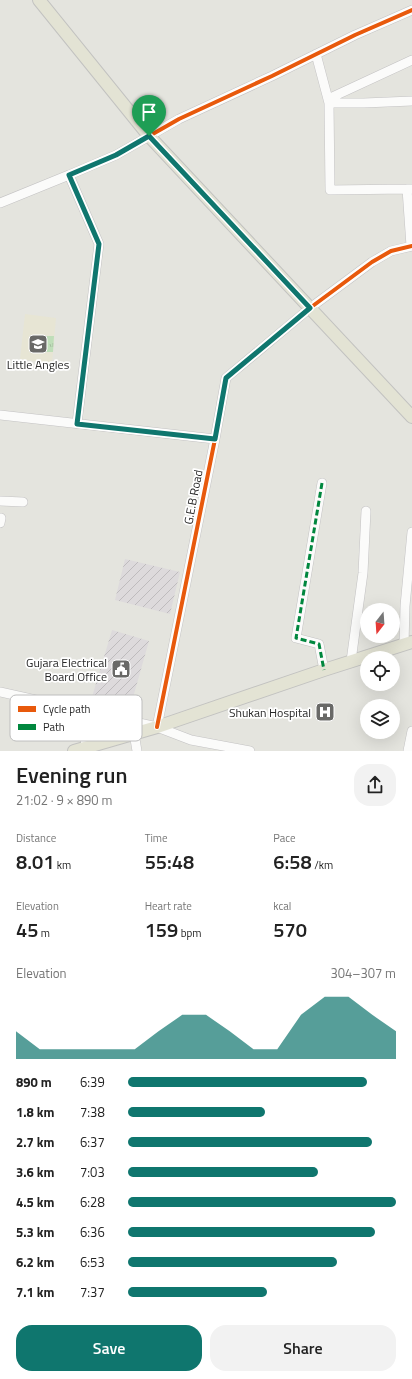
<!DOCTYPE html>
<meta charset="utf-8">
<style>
:root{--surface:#fff;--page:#f2f2f2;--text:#222;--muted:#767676;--accent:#0f766e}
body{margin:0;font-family:"Titillium Web",sans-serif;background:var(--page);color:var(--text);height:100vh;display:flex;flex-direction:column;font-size:15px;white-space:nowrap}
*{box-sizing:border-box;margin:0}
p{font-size:13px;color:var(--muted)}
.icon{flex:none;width:22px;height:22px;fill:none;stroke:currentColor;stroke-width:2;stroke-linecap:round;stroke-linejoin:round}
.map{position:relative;height:751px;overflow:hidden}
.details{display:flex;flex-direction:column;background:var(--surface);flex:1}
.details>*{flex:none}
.needle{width:26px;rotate:197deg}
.controls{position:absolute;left:360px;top:603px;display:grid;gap:8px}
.controls a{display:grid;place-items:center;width:40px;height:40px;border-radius:50%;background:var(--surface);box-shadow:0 4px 16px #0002;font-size:20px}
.pin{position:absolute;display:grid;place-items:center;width:34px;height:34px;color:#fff;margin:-41px -17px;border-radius:50% 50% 50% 0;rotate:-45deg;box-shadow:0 0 4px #0007}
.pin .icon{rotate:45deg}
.round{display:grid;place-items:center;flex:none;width:42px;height:42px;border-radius:16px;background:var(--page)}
.summary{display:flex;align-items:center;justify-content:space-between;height:68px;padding:0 16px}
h1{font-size:22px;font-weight:600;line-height:30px}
.stats{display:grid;grid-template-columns:repeat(3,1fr);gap:6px;height:68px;padding:4px 16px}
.stats div{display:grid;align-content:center}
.stats b{font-size:20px;font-weight:600}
.stats small{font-size:11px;font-weight:400}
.stats p{font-size:11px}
.chart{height:112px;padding:8px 16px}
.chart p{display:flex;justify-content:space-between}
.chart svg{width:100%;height:72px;margin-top:4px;fill:var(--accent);opacity:.7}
.cta{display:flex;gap:8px;margin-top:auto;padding:8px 16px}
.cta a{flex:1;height:46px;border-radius:16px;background:var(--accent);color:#fff;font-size:16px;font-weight:600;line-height:46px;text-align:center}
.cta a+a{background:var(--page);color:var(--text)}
ul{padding:0 16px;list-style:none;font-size:13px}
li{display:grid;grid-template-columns:64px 48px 1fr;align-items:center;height:30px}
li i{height:10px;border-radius:5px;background:var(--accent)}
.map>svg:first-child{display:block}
.industrial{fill:url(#industrial-furrows)}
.education{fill:#e7e5d4}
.park{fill:url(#park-tufts)}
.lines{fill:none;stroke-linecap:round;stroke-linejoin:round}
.minor-casing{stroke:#c3c2c3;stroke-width:10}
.major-casing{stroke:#c2c2c0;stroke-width:14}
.minor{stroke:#fbfbfa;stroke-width:9}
.major{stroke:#e3e3d4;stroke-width:12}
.quiet{stroke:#00873e;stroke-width:3;stroke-dasharray:6 3;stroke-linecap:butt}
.cycleway-casing{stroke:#fff;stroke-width:6}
.cycleway{stroke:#e8590c;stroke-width:4}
.route-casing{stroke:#fff;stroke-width:8}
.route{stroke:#0f766e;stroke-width:5}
.labels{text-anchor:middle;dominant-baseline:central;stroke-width:3.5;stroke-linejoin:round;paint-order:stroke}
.poi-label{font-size:12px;fill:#272727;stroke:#fff;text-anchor:end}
.street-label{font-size:12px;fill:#272727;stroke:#fff}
.key{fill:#fff;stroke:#bebebe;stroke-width:1}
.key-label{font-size:11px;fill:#272727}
</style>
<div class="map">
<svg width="412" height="751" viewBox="0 0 412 751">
<defs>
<pattern id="industrial-furrows" width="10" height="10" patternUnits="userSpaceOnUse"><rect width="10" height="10" fill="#dddadc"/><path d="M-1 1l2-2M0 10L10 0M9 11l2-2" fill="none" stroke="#bebbbd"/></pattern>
<pattern id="park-tufts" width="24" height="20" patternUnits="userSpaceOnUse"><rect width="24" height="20" fill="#bfdeb9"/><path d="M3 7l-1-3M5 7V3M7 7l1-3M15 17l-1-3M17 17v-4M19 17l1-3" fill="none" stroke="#a4be9f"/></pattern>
</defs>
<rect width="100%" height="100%" fill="#e4e4de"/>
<!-- industrial -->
<path class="industrial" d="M125 559 180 572 170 614 115 600Z
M112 630 149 641 130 708 92 697Z"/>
<!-- education -->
<path class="education" d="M25 314 56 318 52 363 20 359Z"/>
<!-- park -->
<path class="park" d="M46 336H54L53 352H44Z"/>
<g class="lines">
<defs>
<path id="minor" d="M316 54 329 103
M328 99 412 60
M407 189 330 190 329 103H364L412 101
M0 203 69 175
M411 246 407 189H412
M0 415 215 439
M77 423 99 244 69 175 116 155 179 119 272 76 355 35 412 10
M322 483 296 638 319 644 324 670
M0 501 23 502
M0 523 1 518
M404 644 405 606 412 532
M351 661 363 573 366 511
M0 692 157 727 191 740 250 751
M84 711 86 751
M157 727 215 439 226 378 310 308 372 262 391 251 412 246
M134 733 137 751
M408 751 412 731"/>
<path id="major" d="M39 0 149 136 412 417
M74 751 157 727 324 670 412 642"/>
</defs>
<!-- minor casing -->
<use href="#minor" class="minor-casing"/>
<!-- major casing -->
<use href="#major" class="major-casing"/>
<!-- minor -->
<use href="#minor" class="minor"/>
<!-- major -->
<use href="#major" class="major"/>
<!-- quiet -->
<path class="quiet" d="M322 483 296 638 319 644 324 670"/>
<defs>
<path id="cycleway" d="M77 423 99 244 69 175 116 155 179 119 272 76 355 35 412 10
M157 727 215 439 226 378 310 308 372 262 391 251 412 246"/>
</defs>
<!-- cycleway casing -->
<use href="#cycleway" class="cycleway-casing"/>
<!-- cycleway -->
<use href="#cycleway" class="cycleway"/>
</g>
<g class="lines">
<defs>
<path id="route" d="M149 136 310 308 226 378 215 439 77 424 99 244 69 175 116 155Z"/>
</defs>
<!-- route casing -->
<use href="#route" class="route-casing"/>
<!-- route -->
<use href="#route" class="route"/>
</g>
<!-- icons -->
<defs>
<symbol id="school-square" viewBox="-11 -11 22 22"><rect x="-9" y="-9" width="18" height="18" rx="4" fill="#696967" stroke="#fff"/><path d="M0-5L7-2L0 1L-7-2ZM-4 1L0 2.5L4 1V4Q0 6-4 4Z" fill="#fff"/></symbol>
<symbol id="civic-square" viewBox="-11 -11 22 22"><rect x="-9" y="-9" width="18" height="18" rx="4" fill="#696967" stroke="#fff"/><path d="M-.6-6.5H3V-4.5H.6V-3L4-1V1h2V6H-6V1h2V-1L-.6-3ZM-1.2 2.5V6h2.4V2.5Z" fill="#fff"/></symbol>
<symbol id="hospital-square" viewBox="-11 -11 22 22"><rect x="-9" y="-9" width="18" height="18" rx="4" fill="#696967" stroke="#fff"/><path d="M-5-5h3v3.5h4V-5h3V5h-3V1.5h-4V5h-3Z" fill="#fff"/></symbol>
</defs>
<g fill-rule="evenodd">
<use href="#school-square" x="27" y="333" width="22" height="22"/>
<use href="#civic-square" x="110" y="658" width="22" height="22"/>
<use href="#hospital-square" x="314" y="701" width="22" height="22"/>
</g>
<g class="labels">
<!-- poi labels -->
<g class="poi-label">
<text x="38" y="364" text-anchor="middle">Little Angles</text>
<text x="107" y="662">Gujara Electrical<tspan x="107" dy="14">Board Office</tspan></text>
<text x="311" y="712">Shukan Hospital</text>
</g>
<!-- street labels -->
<g class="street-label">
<text transform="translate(193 497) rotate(-79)">G.E.B Road</text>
</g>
</g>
<!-- legend -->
<rect x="10" y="695" width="132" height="46" rx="6" class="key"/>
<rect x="18" y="706" width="18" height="6" fill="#e8590c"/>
<rect x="18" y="724" width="18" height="6" fill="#00873e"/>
<g class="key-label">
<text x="43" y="713">Cycle path</text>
<text x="43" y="731">Path</text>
</g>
</svg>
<div class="controls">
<a><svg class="needle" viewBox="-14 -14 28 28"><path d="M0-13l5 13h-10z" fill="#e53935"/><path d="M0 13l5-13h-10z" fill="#767676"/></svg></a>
<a><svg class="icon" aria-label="locate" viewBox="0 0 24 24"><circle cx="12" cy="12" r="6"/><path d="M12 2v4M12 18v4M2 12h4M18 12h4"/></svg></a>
<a><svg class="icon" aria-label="layers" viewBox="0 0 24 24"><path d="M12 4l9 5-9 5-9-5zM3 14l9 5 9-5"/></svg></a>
</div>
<div class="pin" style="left:149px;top:136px;background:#1e9e55"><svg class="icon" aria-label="arrive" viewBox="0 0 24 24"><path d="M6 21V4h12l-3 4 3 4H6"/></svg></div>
</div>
<section class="details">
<div class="summary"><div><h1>Evening run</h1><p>21:02 · 9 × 890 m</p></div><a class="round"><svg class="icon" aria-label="share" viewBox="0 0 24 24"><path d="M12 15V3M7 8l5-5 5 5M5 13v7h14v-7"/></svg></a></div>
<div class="stats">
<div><p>Distance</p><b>8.01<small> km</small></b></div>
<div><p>Time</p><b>55:48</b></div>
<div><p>Pace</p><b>6:58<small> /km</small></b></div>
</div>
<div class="stats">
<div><p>Elevation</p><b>45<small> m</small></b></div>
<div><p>Heart rate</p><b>159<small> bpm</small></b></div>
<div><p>kcal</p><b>570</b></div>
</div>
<div class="chart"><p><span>Elevation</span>304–307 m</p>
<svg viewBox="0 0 160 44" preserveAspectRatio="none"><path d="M0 44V27L10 38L20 38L30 38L40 38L50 38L60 27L70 17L80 17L90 27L100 38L110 38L120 17L130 6L140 6L150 17L160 27V44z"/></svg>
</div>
<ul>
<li><b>890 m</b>6:39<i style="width:89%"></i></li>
<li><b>1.8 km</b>7:38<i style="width:51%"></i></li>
<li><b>2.7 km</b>6:37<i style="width:91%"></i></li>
<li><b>3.6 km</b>7:03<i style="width:71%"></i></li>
<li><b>4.5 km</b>6:28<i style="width:100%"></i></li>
<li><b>5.3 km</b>6:36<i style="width:92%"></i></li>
<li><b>6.2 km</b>6:53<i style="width:78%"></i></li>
<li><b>7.1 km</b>7:37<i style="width:52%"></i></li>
</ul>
<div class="cta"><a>Save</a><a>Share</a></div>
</section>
